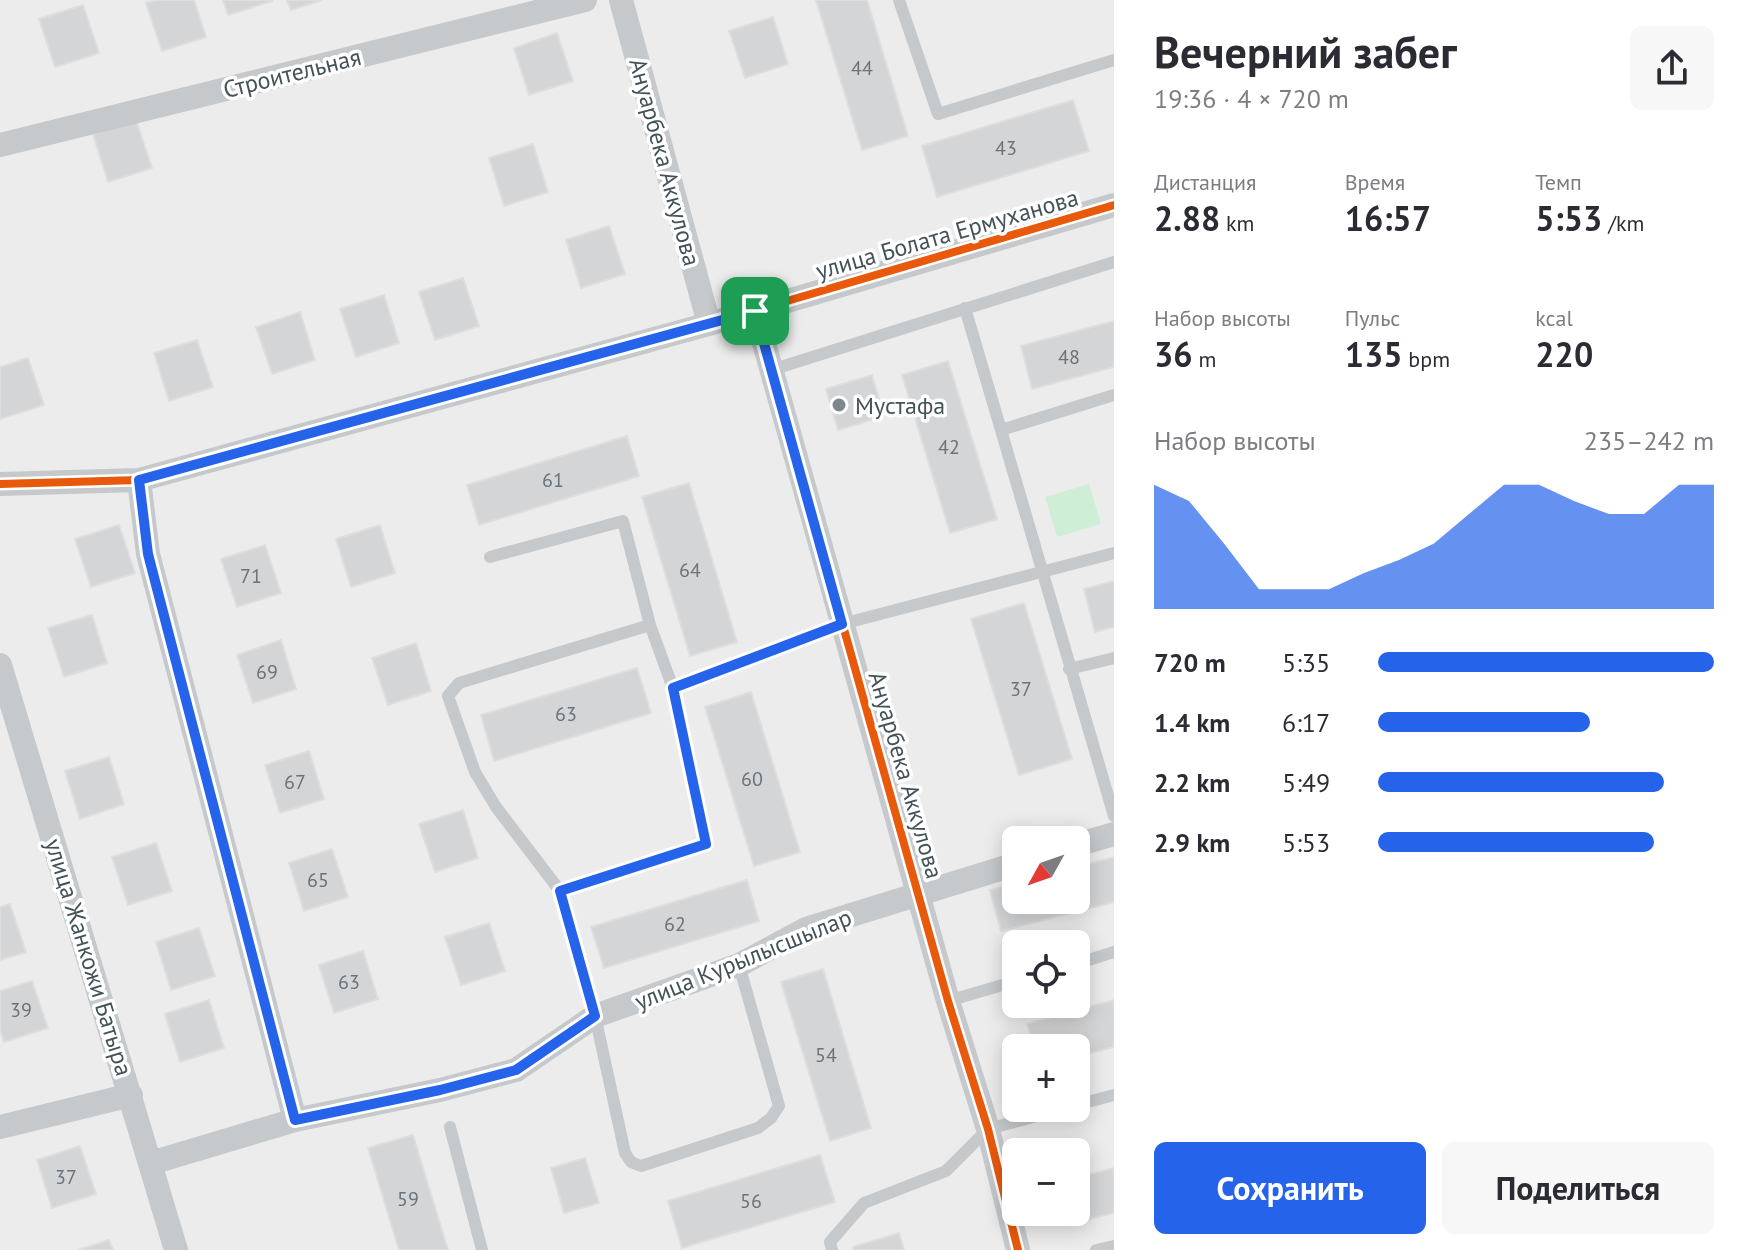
<!DOCTYPE html>
<html lang="ru">
<meta charset="utf-8">
<style>
:root{--surface:#fff;--page:#f7f7f7;--text:#2b2b33;--muted:#7c7c81;--accent:#2563eb}
body{margin:0;font-family:"PT Sans",sans-serif;background:var(--page);color:var(--text);height:100vh;display:flex;flex-direction:column;font-size:30px;white-space:nowrap}
*{box-sizing:border-box;margin:0}
p{font-size:26px;color:var(--muted)}
.icon{flex:none;width:44px;height:44px;fill:none;stroke:currentColor;stroke-width:2;stroke-linecap:round;stroke-linejoin:round}
.map{position:relative;flex:1;overflow:hidden}
.details{display:flex;flex-direction:column;background:var(--surface);width:640px}
.details>*{flex:none}
.needle{width:52px;rotate:230deg}
.buttons{position:absolute;left:1002px;top:826px;display:grid;gap:16px}
.buttons a{display:grid;place-items:center;width:88px;height:88px;border-radius:12px;background:var(--surface);box-shadow:0 4px 20px #0003;font-size:40px}
.pin{position:absolute;display:grid;place-items:center;width:68px;height:68px;color:#fff;margin:-34px;border-radius:16px;box-shadow:0 4px 12px #0006}
.round{display:grid;place-items:center;flex:none;width:84px;height:84px;border-radius:12px;background:var(--page)}
.head{display:flex;align-items:center;justify-content:space-between;height:136px;padding:0 40px}
h1{font-size:44px;font-weight:700;line-height:60px}
.metrics{display:grid;grid-template-columns:repeat(3,1fr);gap:12px;height:136px;padding:8px 40px}
.metrics div{display:grid;align-content:center}
.metrics b{font-size:34px;font-weight:700}
.metrics small{font-size:22px;font-weight:400}
.metrics p{font-size:22px}
.chart{height:224px;padding:16px 40px}
.chart p{display:flex;justify-content:space-between}
.chart svg{width:100%;height:144px;margin-top:8px;fill:var(--accent);opacity:.7}
.action{display:flex;gap:16px;margin-top:auto;padding:16px 40px}
.action a{flex:1;height:92px;border-radius:12px;background:var(--accent);color:#fff;font-size:32px;font-weight:700;line-height:92px;text-align:center}
.action a+a{background:var(--page);color:var(--text)}
ul{padding:0 40px;list-style:none;font-size:26px}
li{display:grid;grid-template-columns:128px 96px 1fr;align-items:center;height:60px}
li i{height:20px;border-radius:10px;background:var(--accent)}
main{display:flex;flex:1;min-height:0}
.map>svg:first-child{display:block}
.green{fill:#ceefd6}
.building{fill:#d4d5d7;stroke:#dededf;stroke-width:2}
.lines{fill:none;stroke-linecap:round;stroke-linejoin:round}
.lane{stroke:#c5c9cc;stroke-width:12}
.street{stroke:#c5c9cc;stroke-width:24}
.cycleway-casing{stroke:#fff;stroke-width:13}
.cycleway{stroke:#e8590c;stroke-width:8}
.route-casing{stroke:#fff;stroke-width:16}
.route{stroke:#2563eb;stroke-width:10}
.poi-dot{fill:#7e888c;stroke:#fff;stroke-width:3}
.labels{text-anchor:middle;dominant-baseline:central;stroke-width:7;stroke-linejoin:round;paint-order:stroke}
.number-label{font-size:20px;fill:#69747a}
.street-label{font-size:24px;fill:#435259;stroke:#fff}
.poi-label{font-size:24px;fill:#435259;stroke:#fff;text-anchor:start}
</style>
<main>
<div class="map">
<svg width="1114" height="1250" viewBox="0 0 1114 1250">
<rect width="100%" height="100%" fill="#edecec"/>
<!-- green -->
<path class="green" d="M1089 484 1101 524 1057 537 1045 497Z"/>
<!-- building -->
<path class="building" d="M157 0H194L206 37 162 51 146 3Z
M223 0H272V1L228 15Z
M287 0H322L291 10Z
M816 0H867L908 136 862 150Z
M83 5 99 53 55 67 39 19Z
M773 17 788 64 745 78 729 31Z
M557 33 573 81 529 95 514 48Z
M1073 100 1089 151 937 197 922 146Z
M136 120 152 168 108 182 93 134Z
M533 144 548 192 504 206 489 158Z
M609 226 625 274 581 288 566 240Z
M463 278 479 326 435 340 419 292Z
M384 295 399 343 356 357 340 309Z
M300 312 315 360 272 374 256 327Z
M1114 321V367L1032 389 1021 346Z
M197 340 213 387 169 401 154 353Z
M28 358 44 405 0 419V367Z
M948 361 997 519 950 533 902 375Z
M872 375 884 416 838 430 826 389Z
M627 436 639 476 479 525 467 485Z
M689 483 737 642 690 656 642 497Z
M119 525 135 573 91 587 75 539Z
M380 525 395 573 351 587 336 539Z
M265 545 281 593 237 607 221 559Z
M1114 581V627L1095 632 1084 589Z
M1024 603 1072 759 1019 775 971 619Z
M92 615 107 663 64 677 48 628Z
M281 640 296 689 253 703 237 655Z
M416 643 431 691 388 705 372 658Z
M637 668 651 713 494 761 481 715Z
M751 692 800 852 754 866 705 707Z
M309 751 324 799 280 813 265 765Z
M109 757 124 804 80 819 65 771Z
M463 810 478 858 435 872 419 824Z
M156 843 172 891 128 905 112 857Z
M332 849 348 897 304 911 289 863Z
M1114 857V902L1001 931 990 890 1016 883V900H1076V867Z
M747 880 759 921 604 968 591 927Z
M10 904 26 952 0 960V907Z
M489 923 505 971 461 985 445 937Z
M199 928 215 976 171 990 156 942Z
M363 951 378 999 334 1013 319 965Z
M823 969 871 1128 830 1141 781 982Z
M32 981 48 1028 4 1042 0 1029V991Z
M209 1000 224 1048 180 1062 165 1014Z
M1114 1000V1047L1076 1057V1048H1034L1027 1024Z
M413 1135 448 1250H399L368 1148Z
M80 1146 96 1194 52 1208 37 1160Z
M820 1155 835 1202 682 1248 668 1201Z
M585 1158 599 1203 564 1213 551 1168Z
M1114 1168V1213L1077 1222 1074 1212 1076 1178Z
M899 1233 904 1250H854L853 1247Z
M109 1240 113 1250H78Z"/>
<g class="lines">
<!-- lane -->
<path class="lane" d="M899 0 938 114 1114 60
M965 308 1001 430
M771 370 1114 262
M1114 395 1001 430 1114 816
M490 557 623 521 650 625
M1069 669 1114 658
M560 891 496 807 475 772 448 696 459 683 650 625 673 688
M1076 964 1114 952
M739 965 779 1106 771 1118 758 1128 641 1166 631 1162 625 1153 595 1016 560 891 706 844 673 688 842 624 1114 553
M948 1001 1016 981
M1076 1105 1114 1095
M450 1127 482 1250
M832 1250 830 1242 864 1203 946 1171 988 1129 1066 1108
M1096 1250 1114 1246"/>
<!-- street -->
<path class="street" d="M621 0 709 324
M0 145 585 0
M755 311 948 1001 988 1129 1018 1250
M139 480 148 554 295 1120
M0 484 139 480 709 324 1114 205
M0 665 176 1250
M1076 845 1114 834
M0 1127 131 1095
M151 1163 295 1120 440 1090 516 1070 595 1016 739 965 806 929 1016 864"/>
<defs>
<path id="cycleway" d="M755 311 948 1001 988 1129 1018 1250
M0 484 139 480 709 324 1114 205"/>
</defs>
<!-- cycleway casing -->
<use href="#cycleway" class="cycleway-casing"/>
<!-- cycleway -->
<use href="#cycleway" class="cycleway"/>
</g>
<g class="lines">
<defs>
<path id="route" d="M755 311 842 624 673 688 706 844 560 891 595 1016 516 1070 440 1090 295 1120 148 554 139 480Z"/>
</defs>
<!-- route casing -->
<use href="#route" class="route-casing"/>
<!-- route -->
<use href="#route" class="route"/>
</g>
<!-- markers -->
<circle class="poi-dot" cx="839" cy="405" r="8"/>
<g class="labels">
<!-- number labels -->
<g class="number-label">
<text x="862" y="68">44</text>
<text x="1006" y="148">43</text>
<text x="1069" y="357">48</text>
<text x="949" y="447">42</text>
<text x="553" y="480">61</text>
<text x="690" y="570">64</text>
<text x="251" y="576">71</text>
<text x="267" y="672">69</text>
<text x="1021" y="689">37</text>
<text x="566" y="714">63</text>
<text x="752" y="779">60</text>
<text x="295" y="782">67</text>
<text x="318" y="880">65</text>
<text x="675" y="924">62</text>
<text x="349" y="982">63</text>
<text x="21" y="1010">39</text>
<text x="826" y="1055">54</text>
<text x="66" y="1177">37</text>
<text x="408" y="1199">59</text>
<text x="751" y="1201">56</text>
</g>
<!-- street labels -->
<g class="street-label">
<text transform="translate(292 73) rotate(-14)">Строительная</text>
<text transform="translate(665 162) rotate(75)">Ануарбека Аккулова</text>
<text transform="translate(947 234) rotate(-16)">улица Болата Ермуханова</text>
<text transform="translate(906 775) rotate(74)">Ануарбека Аккулова</text>
<text transform="translate(89 957) rotate(73)">улица Жанкожи Батыра</text>
<text transform="translate(743 959) rotate(-22)">улица Курылысшылар</text>
</g>
<!-- poi labels -->
<g class="poi-label">
<text x="855" y="405">Мустафа</text>
</g>
</g>
</svg>
<div class="buttons">
<a><svg class="needle" viewBox="-14 -14 28 28"><path d="M0-13l5 13h-10z" fill="#e53935"/><path d="M0 13l5-13h-10z" fill="#7c7c81"/></svg></a>
<a><svg class="icon" aria-label="locate" viewBox="0 0 24 24"><circle cx="12" cy="12" r="6"/><path d="M12 2v4M12 18v4M2 12h4M18 12h4"/></svg></a>
<a>+</a>
<a>−</a>
</div>
<div class="pin" style="left:755px;top:311px;background:#1e9e55"><svg class="icon" aria-label="arrive" viewBox="0 0 24 24"><path d="M6 21V4h12l-3 4 3 4H6"/></svg></div>
</div>
<section class="details">
<div class="head"><div><h1>Вечерний забег</h1><p>19:36 · 4 × 720 m</p></div><a class="round"><svg class="icon" aria-label="share" viewBox="0 0 24 24"><path d="M12 15V3M7 8l5-5 5 5M5 13v7h14v-7"/></svg></a></div>
<div class="metrics">
<div><p>Дистанция</p><b>2.88<small> km</small></b></div>
<div><p>Время</p><b>16:57</b></div>
<div><p>Темп</p><b>5:53<small> /km</small></b></div>
</div>
<div class="metrics">
<div><p>Набор высоты</p><b>36<small> m</small></b></div>
<div><p>Пульс</p><b>135<small> bpm</small></b></div>
<div><p>kcal</p><b>220</b></div>
</div>
<div class="chart"><p><span>Набор высоты</span>235–242 m</p>
<svg viewBox="0 0 160 44" preserveAspectRatio="none"><path d="M0 44V6L10 11L20 24L30 38L40 38L50 38L60 33L70 29L80 24L90 15L100 6L110 6L120 11L130 15L140 15L150 6L160 6V44z"/></svg>
</div>
<ul>
<li><b>720 m</b>5:35<i style="width:100%"></i></li>
<li><b>1.4 km</b>6:17<i style="width:63%"></i></li>
<li><b>2.2 km</b>5:49<i style="width:85%"></i></li>
<li><b>2.9 km</b>5:53<i style="width:82%"></i></li>
</ul>
<div class="action"><a>Сохранить</a><a>Поделиться</a></div>
</section>
</main>
